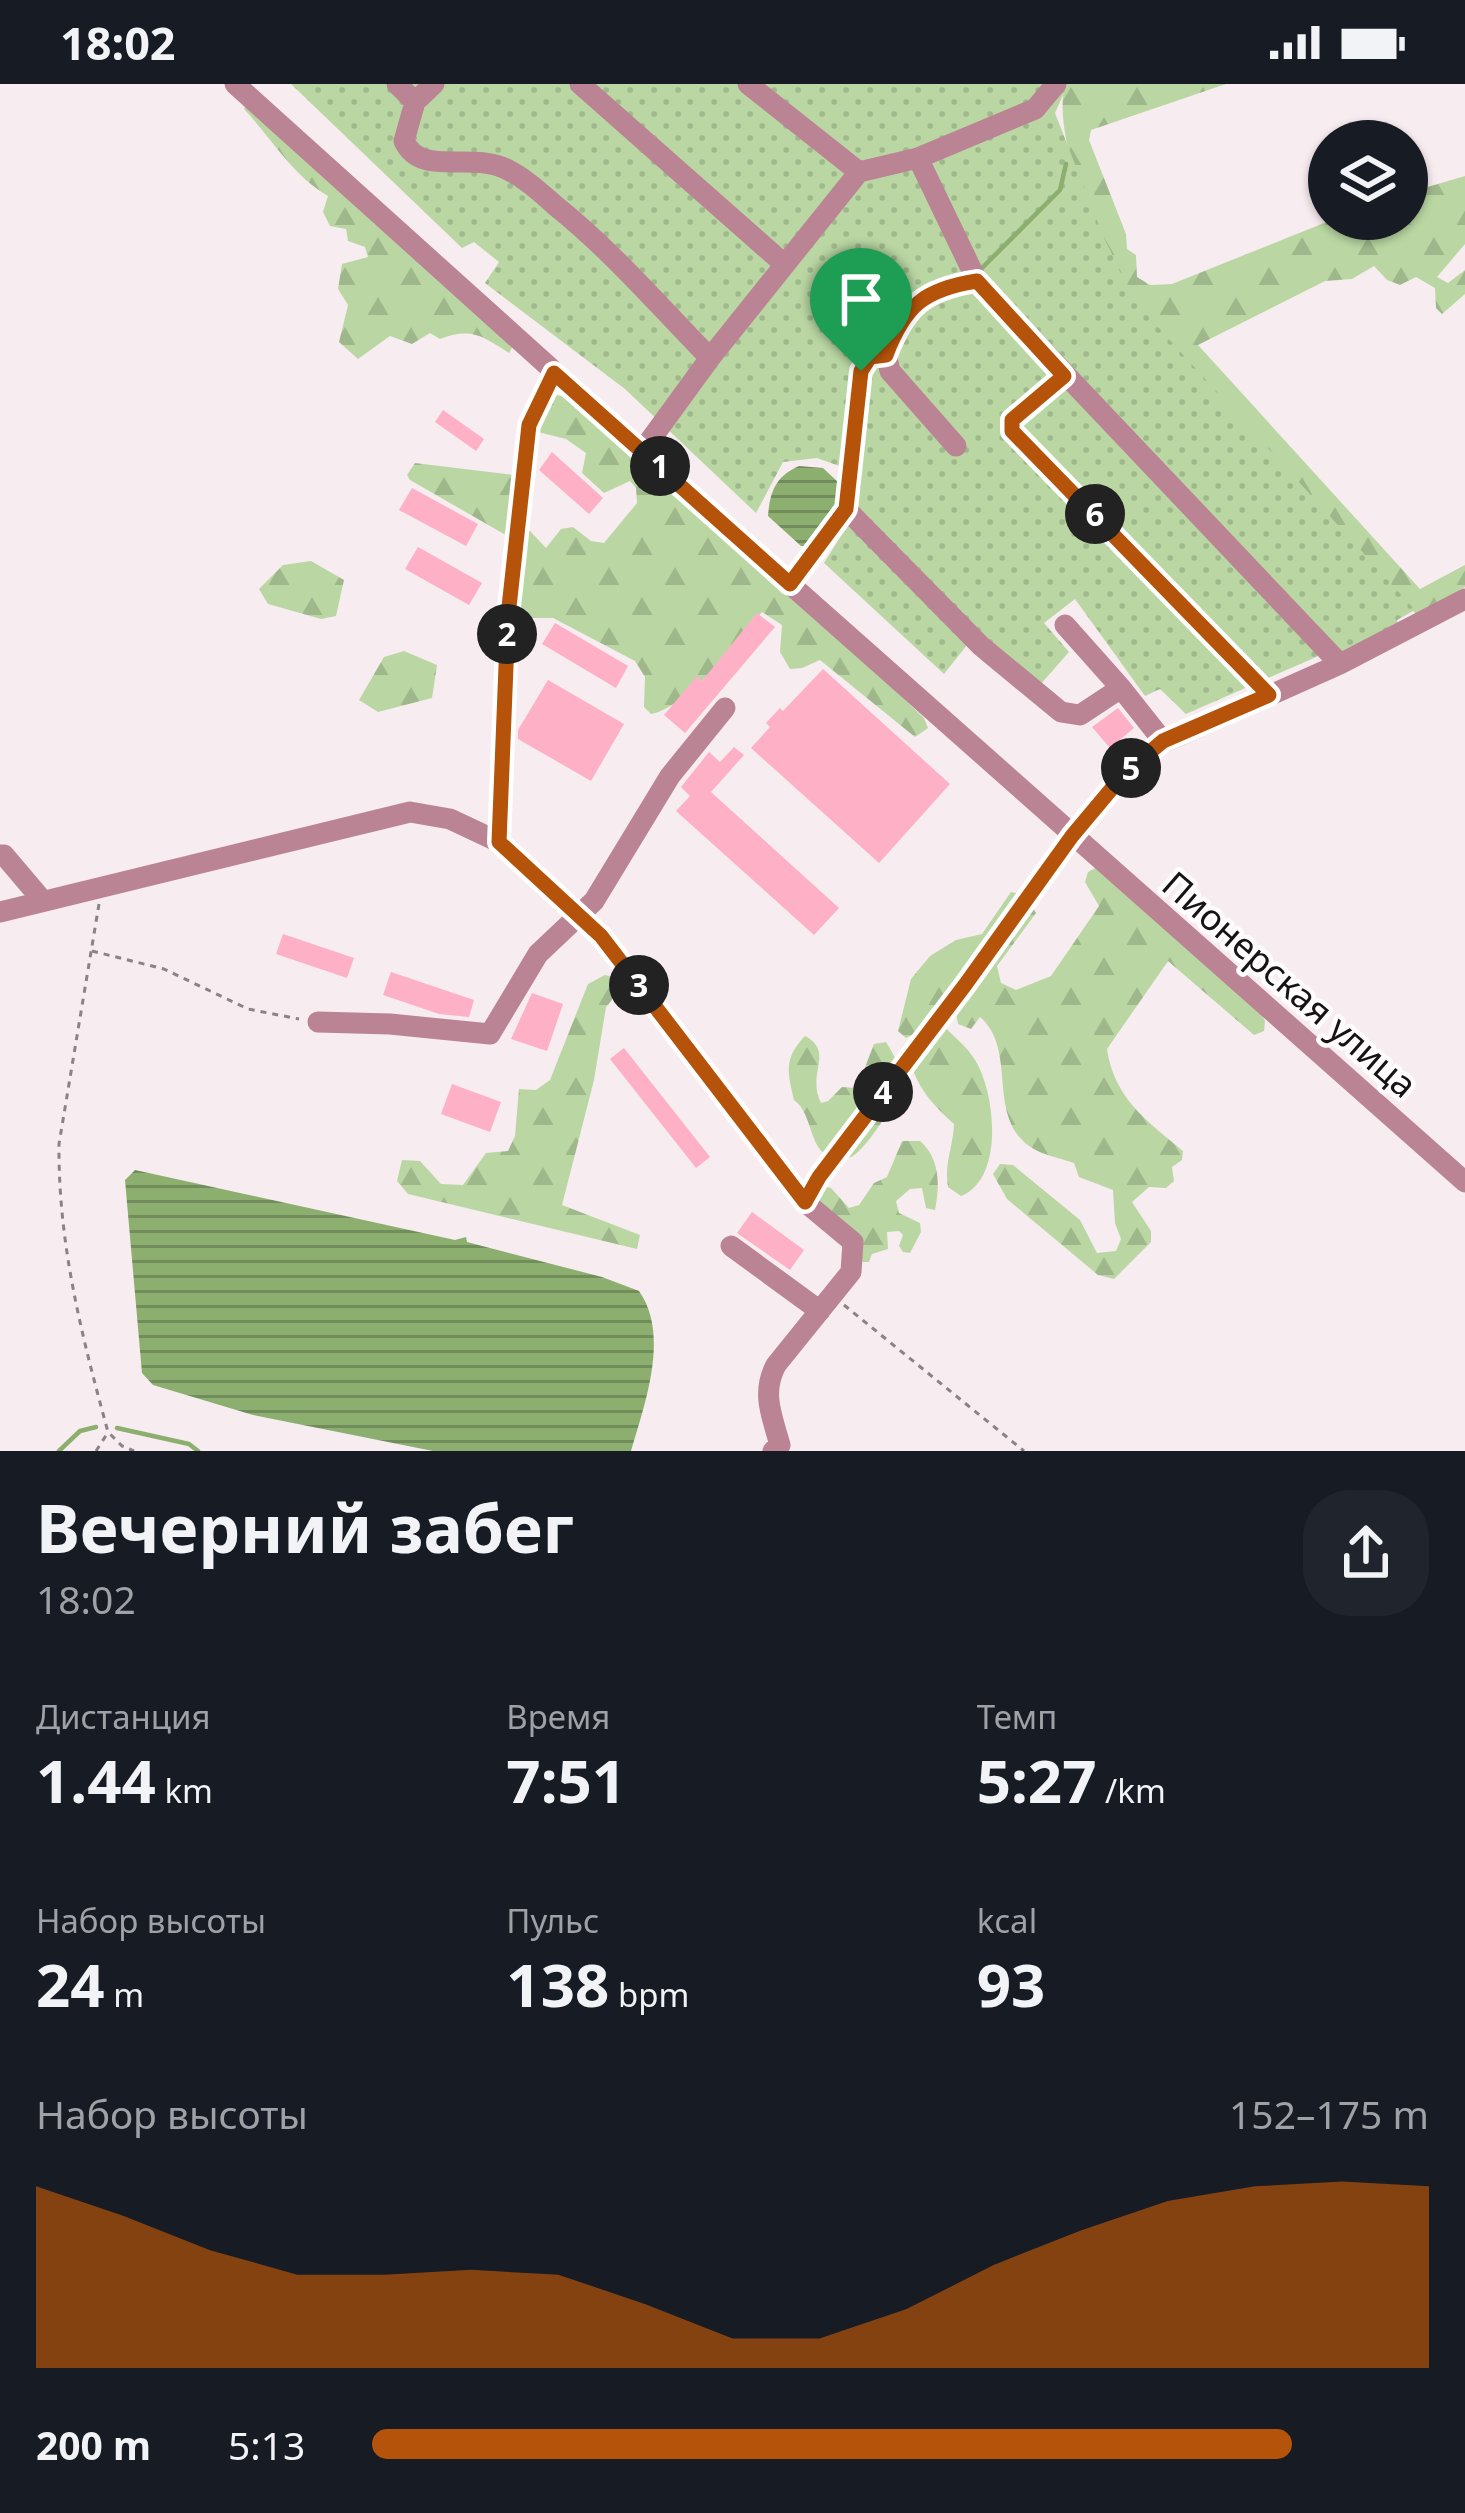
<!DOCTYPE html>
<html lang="ru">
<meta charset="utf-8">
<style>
:root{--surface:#171b24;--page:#20242c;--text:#f1f3f6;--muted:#9ea1a6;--accent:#b45309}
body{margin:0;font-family:"Noto Sans",sans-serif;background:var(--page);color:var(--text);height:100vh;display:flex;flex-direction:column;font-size:45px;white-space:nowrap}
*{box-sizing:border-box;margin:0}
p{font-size:39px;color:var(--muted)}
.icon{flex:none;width:66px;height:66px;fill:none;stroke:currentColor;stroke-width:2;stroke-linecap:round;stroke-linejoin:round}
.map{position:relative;height:1367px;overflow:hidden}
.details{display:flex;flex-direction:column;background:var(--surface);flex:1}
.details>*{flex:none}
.fabs{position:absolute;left:1308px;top:36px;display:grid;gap:24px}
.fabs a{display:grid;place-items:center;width:120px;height:120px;border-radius:50%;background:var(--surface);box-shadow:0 3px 9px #0004;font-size:60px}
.pin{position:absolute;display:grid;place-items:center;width:102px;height:102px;color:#fff;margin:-123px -51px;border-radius:50% 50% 50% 0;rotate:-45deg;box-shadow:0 0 12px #0007}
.pin .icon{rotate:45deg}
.km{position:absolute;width:60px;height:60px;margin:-30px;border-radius:50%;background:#222;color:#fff;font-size:33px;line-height:60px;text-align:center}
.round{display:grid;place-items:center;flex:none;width:126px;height:126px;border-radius:48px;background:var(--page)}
.overview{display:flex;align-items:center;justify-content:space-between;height:204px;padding:0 36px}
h1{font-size:66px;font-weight:700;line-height:90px}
.stats{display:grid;grid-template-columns:repeat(3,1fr);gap:18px;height:204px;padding:12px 36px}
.stats div{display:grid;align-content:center}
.stats b{font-size:60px;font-weight:700}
.stats small{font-size:33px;font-weight:400}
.stats p{font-size:33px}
.chart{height:336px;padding:24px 36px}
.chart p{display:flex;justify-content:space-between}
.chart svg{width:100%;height:216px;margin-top:12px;fill:var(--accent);opacity:.7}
ul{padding:0 36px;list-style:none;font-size:39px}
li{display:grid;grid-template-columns:192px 144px 1fr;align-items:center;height:90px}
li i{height:30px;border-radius:15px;background:var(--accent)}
.status{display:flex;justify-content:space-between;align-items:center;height:84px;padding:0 60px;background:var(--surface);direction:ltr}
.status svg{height:33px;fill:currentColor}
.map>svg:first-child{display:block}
.forest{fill:url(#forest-firs)}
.garden{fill:url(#garden-dots)}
.water{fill:url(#water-rules)}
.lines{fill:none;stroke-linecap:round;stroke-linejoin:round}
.stream{stroke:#8caf70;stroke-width:4.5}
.building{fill:#feb0c7}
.path{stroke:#8a8284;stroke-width:3;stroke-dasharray:6 6;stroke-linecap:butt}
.minor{stroke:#bb8494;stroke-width:21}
.route-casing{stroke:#fff;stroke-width:24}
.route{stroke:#b45309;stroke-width:15}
.labels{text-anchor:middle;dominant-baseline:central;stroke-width:9;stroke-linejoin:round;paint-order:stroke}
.street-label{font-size:36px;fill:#171314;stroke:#fefcfc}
</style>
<div class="status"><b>18:02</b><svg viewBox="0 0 49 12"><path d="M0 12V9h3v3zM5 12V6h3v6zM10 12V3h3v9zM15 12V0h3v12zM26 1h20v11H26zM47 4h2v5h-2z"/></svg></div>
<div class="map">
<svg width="1465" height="1367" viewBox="0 0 1465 1367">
<defs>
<pattern id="forest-firs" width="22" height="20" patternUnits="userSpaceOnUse" patternTransform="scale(3)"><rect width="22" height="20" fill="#bad7a3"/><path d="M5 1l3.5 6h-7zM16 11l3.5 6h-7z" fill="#9fb88b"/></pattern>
<pattern id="garden-dots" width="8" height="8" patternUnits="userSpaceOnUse" patternTransform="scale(3)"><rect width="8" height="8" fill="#bad7a3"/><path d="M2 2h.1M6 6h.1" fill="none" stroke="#9fb88b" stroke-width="1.8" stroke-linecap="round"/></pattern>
<pattern id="water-rules" width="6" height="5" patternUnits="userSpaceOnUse" patternTransform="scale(3)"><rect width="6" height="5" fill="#8caf70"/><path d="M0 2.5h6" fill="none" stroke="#718d5b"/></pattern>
</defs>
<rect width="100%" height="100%" fill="#f7ecef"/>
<!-- forest -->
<path class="forest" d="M1066 0H1226L1091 46 1089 56 1126 150 1127 165 1136 171 1137 193 1150 201 1172 200 1334 135H1407V109L1465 92V160L1437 193 1448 199 1465 186V210L1442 230 1436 224 1435 204 1416 193 1400 201 1387 196 1374 182 1352 195 1325 197 1198 261 1420 505 1465 481V503L1417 531 1190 291H1170C1147 249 1118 206 1099 161 1084 127 1052 33 1066 0Z
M249 18 367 124 374 140 388 146 513 262 509 269C482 252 472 243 440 255L430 249 412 260 390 252 358 275 339 258 348 221 338 205 342 180 368 173 365 163 348 157 346 145 330 142 323 128 328 112C291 90 273 56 244 25Z
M549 309 576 316 788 504 924 634 928 644 915 653 820 576 802 584 790 585 780 568 782 541 762 528C738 557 687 624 651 630L644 623 645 593 635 577 553 534H520L514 523 519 451 530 447 546 464 561 445 573 443 591 457 604 459 637 419 636 404 630 397 604 409 582 389 586 369 566 355 538 348 533 335Z
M415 379 515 391 511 441 504 450 410 396 407 391Z
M311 477 344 496 336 532 321 535 268 520 259 505 283 481Z
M404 567 437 581 432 614 378 628 359 616 384 573Z
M1097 783 1260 928 1265 937 1264 947 1254 951 1168 877 1107 965C1114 1014 1147 1037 1183 1067L1182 1076 1172 1083 1174 1097 1166 1104 1149 1103 1132 1118 1151 1147V1158L1114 1195 1098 1191 1007 1115 993 1090 1000 1080 1013 1081 1080 1136 1097 1169 1116 1167 1121 1155 1115 1139 1113 1106 1079 1093 1074 1079C1060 1074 1041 1071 1029 1062 986 1030 1018 966 980 933L971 945 958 940 956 929 974 899 958 892 920 947 906 954 898 947 911 895 930 872 956 856 982 850 1011 808 1025 811 1036 829 997 882 1001 899 1016 906 1051 892 1099 822 1085 798 1088 788Z
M605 891 613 893C617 906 615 914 606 923L594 996 562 1121 640 1151 637 1165 408 1110 397 1097 402 1076 420 1077 441 1100 463 1101 486 1069 508 1067 515 1052 519 1005 536 1006 550 996 588 900Z
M946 944C954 953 966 962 973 973 996 1005 1005 1095 961 1112L948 1103C944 1079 953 1064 954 1040 933 1021 918 1005 910 977L934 947Z
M805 952C835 968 806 989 821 1019L828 1017 842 1003 857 1004 874 960 886 958C896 973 900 984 899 1002 898 1018 866 1064 853 1072 848 1075 839 1075 834 1074 808 1069 814 1030 794 1016 787 987 784 974 805 952Z
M902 1057H920C940 1074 940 1101 935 1126L926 1124 922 1104 910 1105 896 1117 899 1129 920 1139 921 1148 910 1169 903 1168 899 1162 903 1151 899 1147 887 1148 888 1165 872 1170 869 1178H863L817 1121 822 1102 831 1104 849 1124 859 1121 874 1099 887 1093Z"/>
<!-- garden -->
<path class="garden" d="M291 0H1068L1055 29 1103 152 1138 221 1415 526 1397 536 1399 544 1343 567 1323 570 1186 630 1160 605 1145 612 1075 515 1044 539 1069 568 1039 602 975 551 944 590 824 479 847 442 856 388 817 374 783 378 756 429 625 305 485 199 499 178 474 158 462 164Z"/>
<!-- water -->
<path class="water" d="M799 382 823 384 840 400 836 424 810 462H801L768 432C770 407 776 392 799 382Z
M135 1086 455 1156 466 1153 467 1158 602 1193 639 1207C670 1251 645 1319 631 1367H433L253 1331 153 1301 142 1289 125 1096Z"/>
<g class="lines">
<!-- stream -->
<path class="stream" d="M981 185 1060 106 1066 80
M117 1344 189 1360 198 1367
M59 1367 80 1347 96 1343"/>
</g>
<!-- building -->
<path class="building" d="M443 326 484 355 476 367 435 338Z
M552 368 603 414 589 430 539 386Z
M412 404 478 440 466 462 399 426Z
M418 463 482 499 469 521 405 485Z
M757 529 775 543 685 649 664 631 697 592 702 597Z
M555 539 628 582 616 604 542 560Z
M823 585 950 700 879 779 751 664 770 643 766 639 780 624 783 627Z
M548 596 624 640 591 697 518 655V646Z
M1118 624 1134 644 1110 664 1092 643Z
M734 663 744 671 711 708 839 824 814 851 676 727 690 712 681 703 709 668 720 678Z
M283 850 354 874 347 894 276 870Z
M391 888 474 916 469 933 439 930 383 911Z
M532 909 563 920 547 967 511 955Z
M624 964 710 1073 696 1084 610 975Z
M452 1000 501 1018 490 1048 441 1030Z
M752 1128 804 1166 790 1186 737 1149Z"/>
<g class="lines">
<!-- path -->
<path class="path" d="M99 820 59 1060C58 1160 82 1253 108 1348L122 1362 134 1367
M92 867 164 885 248 925 299 935
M844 1221 1024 1367
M96 1367 107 1350"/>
<!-- minor -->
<path class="minor" d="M235 0 790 500 1465 1098
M397 0 415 18 434 0
M580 0 784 180
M748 0 859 88
M415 18 404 57C421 93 467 68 504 84 524 93 541 109 557 123 613 168 660 223 710 274
M918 74 977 197 1340 580
M886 270 890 287 956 362
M1064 292 1012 336V347L1269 611
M643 366 710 274 859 88 918 74 1035 25 1056 0
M846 425 981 562 1061 628 1080 631 1121 604 1163 657
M790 500 846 425 861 287 870 273 886 270C905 221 925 205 977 197
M1065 541 1121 604
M499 758 508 532 529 341 554 289
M0 771H4L43 817
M0 828 410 728 450 735 499 758 601 852 805 1118 853 1158 851 1188 776 1281C761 1309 772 1332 780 1361L773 1367
M318 938 390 940 490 950 538 870 594 817 670 692 725 624
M805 1118 819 1093 965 901 1072 752 1124 690 1156 662 1340 580 1465 515
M731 1162 820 1227"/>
</g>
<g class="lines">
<defs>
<path id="route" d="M977 197 1064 292 1012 336V347L1269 611 1163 657 1124 690 1072 752 965 901 819 1093 805 1118 601 852 499 758 508 532 529 341 554 289 790 500 846 425 861 287 870 273 886 271C905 221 925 205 977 197Z"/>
</defs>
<!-- route casing -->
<use href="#route" class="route-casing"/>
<!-- route -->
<use href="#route" class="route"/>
</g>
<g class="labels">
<!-- street labels -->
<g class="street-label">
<text transform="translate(1290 900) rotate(41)">Пионерская улица</text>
</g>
</g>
</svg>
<div class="fabs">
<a><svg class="icon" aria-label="layers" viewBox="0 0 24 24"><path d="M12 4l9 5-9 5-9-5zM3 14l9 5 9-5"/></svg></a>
</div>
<div class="pin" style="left:861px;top:287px;background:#1e9e55"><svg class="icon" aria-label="arrive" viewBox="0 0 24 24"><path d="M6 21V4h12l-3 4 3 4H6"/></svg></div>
<b class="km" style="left:660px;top:382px">1</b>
<b class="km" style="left:507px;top:550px">2</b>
<b class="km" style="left:639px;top:901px">3</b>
<b class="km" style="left:883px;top:1008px">4</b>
<b class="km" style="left:1131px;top:684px">5</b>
<b class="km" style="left:1095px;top:430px">6</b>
</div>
<section class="details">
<div class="overview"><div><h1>Вечерний забег</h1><p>18:02</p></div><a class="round"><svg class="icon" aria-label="share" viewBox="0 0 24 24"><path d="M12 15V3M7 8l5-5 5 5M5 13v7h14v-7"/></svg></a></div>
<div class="stats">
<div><p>Дистанция</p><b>1.44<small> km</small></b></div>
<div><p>Время</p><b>7:51</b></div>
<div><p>Темп</p><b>5:27<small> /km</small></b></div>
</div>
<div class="stats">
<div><p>Набор высоты</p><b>24<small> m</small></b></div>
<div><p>Пульс</p><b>138<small> bpm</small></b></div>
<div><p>kcal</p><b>93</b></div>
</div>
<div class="chart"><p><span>Набор высоты</span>152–175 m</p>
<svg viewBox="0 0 160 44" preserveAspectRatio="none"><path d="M0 44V7L10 13L20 20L30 25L40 25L50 24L60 25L70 31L80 38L90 38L100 32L110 23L120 16L130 10L140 7L150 6L160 7V44z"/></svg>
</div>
<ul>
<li><b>200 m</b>5:13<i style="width:87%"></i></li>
</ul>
</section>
